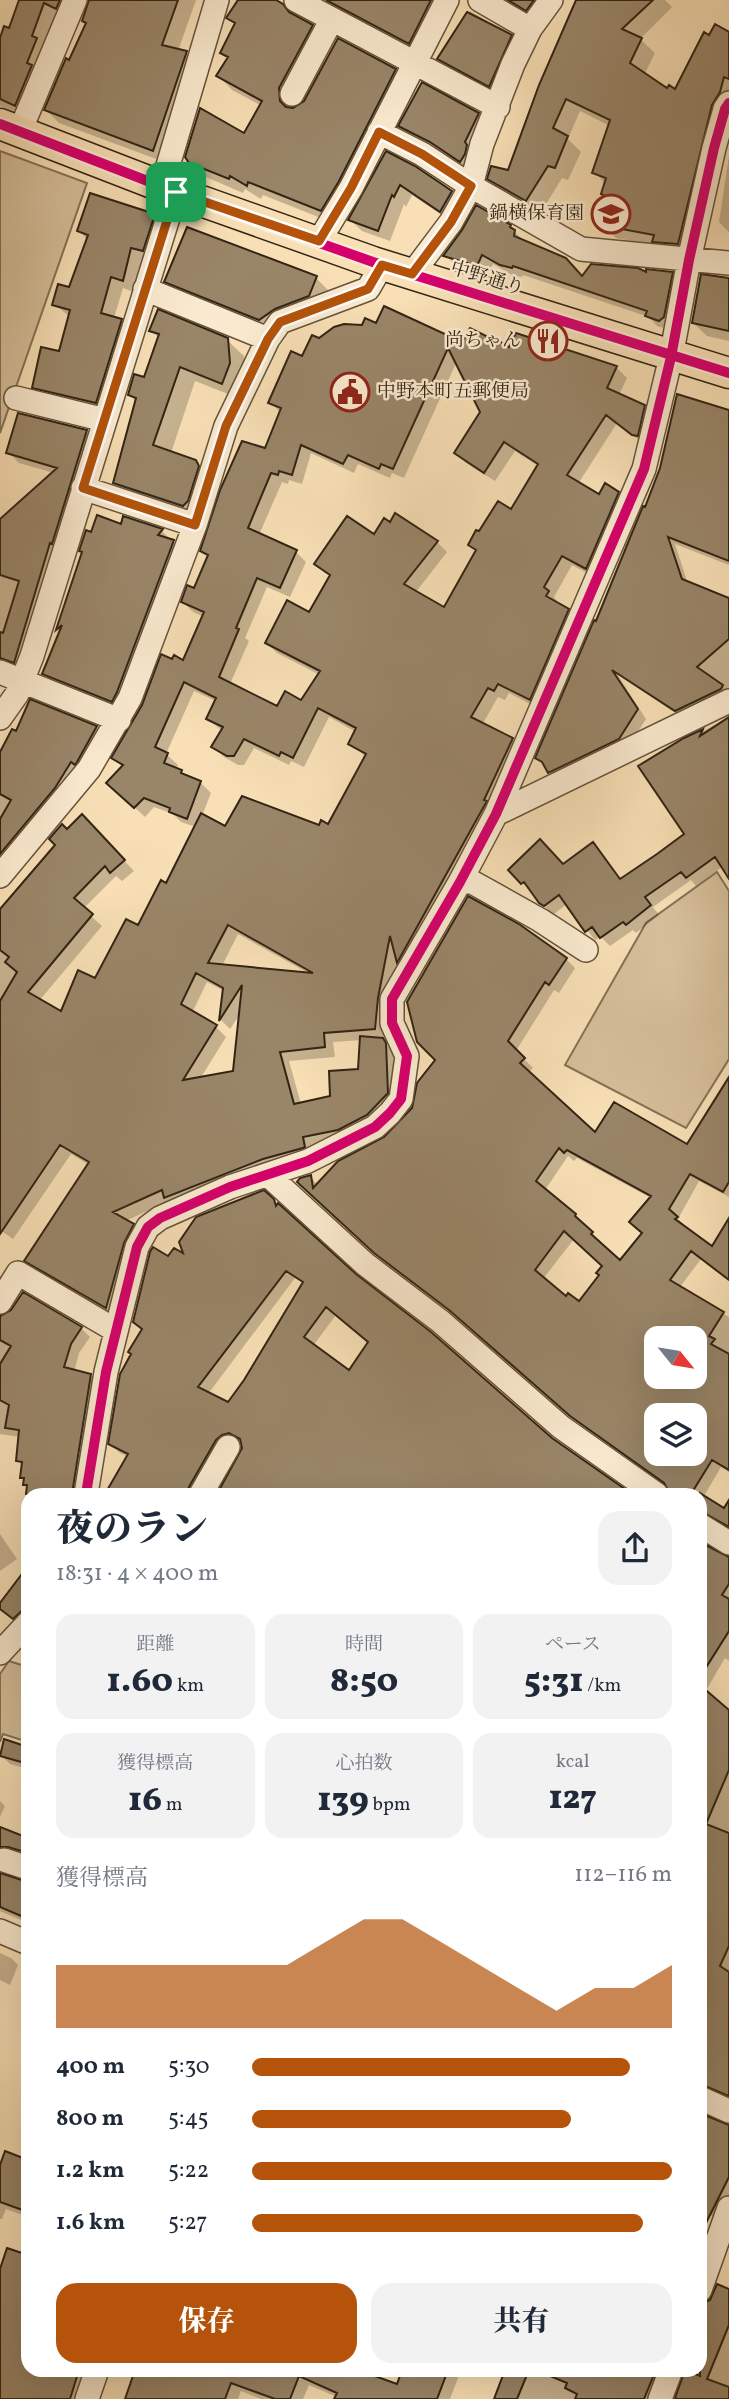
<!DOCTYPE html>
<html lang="ja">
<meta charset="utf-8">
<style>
:root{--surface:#fff;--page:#f2f2f3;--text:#1f2937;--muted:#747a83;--accent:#b45309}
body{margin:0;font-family:Vollkorn,"Noto Serif JP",serif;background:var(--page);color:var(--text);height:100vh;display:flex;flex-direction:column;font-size:26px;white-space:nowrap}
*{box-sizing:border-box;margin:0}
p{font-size:23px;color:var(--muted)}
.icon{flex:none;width:38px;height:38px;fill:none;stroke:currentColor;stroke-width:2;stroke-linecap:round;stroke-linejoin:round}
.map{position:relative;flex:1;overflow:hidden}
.side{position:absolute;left:21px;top:1488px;width:686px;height:889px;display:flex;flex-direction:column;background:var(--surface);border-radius:21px;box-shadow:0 7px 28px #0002}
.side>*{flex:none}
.needle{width:46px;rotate:120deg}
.tools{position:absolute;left:644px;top:1326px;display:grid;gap:14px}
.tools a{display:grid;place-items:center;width:63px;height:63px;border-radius:14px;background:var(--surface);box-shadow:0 7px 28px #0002;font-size:35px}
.pin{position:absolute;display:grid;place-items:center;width:60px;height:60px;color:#fff;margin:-30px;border-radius:14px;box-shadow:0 4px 10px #0006}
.round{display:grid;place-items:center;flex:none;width:74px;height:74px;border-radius:21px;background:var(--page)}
.summary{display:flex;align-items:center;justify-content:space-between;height:119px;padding:0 35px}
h1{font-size:38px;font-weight:800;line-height:52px}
.stats{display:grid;grid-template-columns:repeat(3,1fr);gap:10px;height:119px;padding:7px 35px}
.stats div{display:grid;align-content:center;border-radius:18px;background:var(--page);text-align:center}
.stats b{font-size:35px;font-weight:800}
.stats small{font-size:19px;font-weight:400}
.stats p{font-size:19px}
.chart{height:196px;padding:14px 35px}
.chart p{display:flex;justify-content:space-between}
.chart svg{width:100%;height:126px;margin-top:7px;fill:var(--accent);opacity:.7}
.action{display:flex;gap:14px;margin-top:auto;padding:14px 35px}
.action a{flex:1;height:80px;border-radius:21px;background:var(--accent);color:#fff;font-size:28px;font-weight:800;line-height:80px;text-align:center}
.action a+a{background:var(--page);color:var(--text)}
ul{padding:0 35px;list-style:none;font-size:23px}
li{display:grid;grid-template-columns:112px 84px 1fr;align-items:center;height:52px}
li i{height:18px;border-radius:9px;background:var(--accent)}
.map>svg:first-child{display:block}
.green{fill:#d6bf9a;stroke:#847257;stroke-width:2}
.shadow{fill:#0003;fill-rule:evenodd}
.building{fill:#998568;stroke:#322414;stroke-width:2;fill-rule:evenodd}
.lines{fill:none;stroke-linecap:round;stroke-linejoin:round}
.minor-casing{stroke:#64533c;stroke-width:26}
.major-casing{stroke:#322414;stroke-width:33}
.minor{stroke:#faeacf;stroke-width:23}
.major{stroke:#f8dfb5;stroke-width:30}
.cycleway-casing{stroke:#faeacf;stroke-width:15}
.cycleway{stroke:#d6006c;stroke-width:10}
.route-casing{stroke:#fff;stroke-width:14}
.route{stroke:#b45309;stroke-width:9}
.labels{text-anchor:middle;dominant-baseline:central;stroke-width:5;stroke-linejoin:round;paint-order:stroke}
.poi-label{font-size:19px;fill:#322414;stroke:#faeacf;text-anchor:end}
.street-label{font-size:19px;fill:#322414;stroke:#faeacf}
</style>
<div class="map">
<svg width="729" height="2399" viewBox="0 0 729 2399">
<rect width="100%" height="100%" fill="#f8dfb5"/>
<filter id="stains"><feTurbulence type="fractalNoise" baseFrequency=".00286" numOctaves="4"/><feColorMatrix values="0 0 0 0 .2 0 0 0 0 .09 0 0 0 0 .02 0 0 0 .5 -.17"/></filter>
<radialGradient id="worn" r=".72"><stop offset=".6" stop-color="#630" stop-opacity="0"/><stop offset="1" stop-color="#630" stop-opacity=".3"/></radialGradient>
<!-- green -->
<path class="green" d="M0 151 87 183 0 433Z
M717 872 729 891V1059L686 1128 565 1065 646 923Z
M9 1661 28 1667V1742L3 1734 0 1742V1674Z"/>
<!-- shadow -->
<path class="shadow" d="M21 0H84L29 117 0 106V44L10 30Z
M89 0H196L178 51 186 53 199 66 167 163 59 123 46 110 87 24Z
M236 0H275L293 16 312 26 326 41 294 102 292 111 395 70 410 85 336 224 263 195 261 199 245 189 243 193 206 177 191 162 245 136 262 106 232 90 218 75 229 59 222 53 236 25 228 18Z
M324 0H459L449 8 424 57 333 9Z
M497 0H560L541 24Z
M614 0H665L672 7 640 39 655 53 644 75 668 90 676 91 709 37 729 34V113L692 257 659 246 616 238 602 224 607 197 606 184 594 172 610 126 580 111 568 139 581 152 568 180 562 178 540 214 503 193 489 179 509 173Z
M470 11 511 36 527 52 505 101 455 74 439 59Z
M478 114 487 123 469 170 441 151 410 135 400 126Z
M386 153 451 192 463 204 452 222 412 195 406 207 404 204 390 241 362 231 350 220Z
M729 156V232L719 222Z
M477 208 510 227 525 242 583 278 672 273 682 283 670 330 657 326 649 317 523 275 522 277 512 275 493 264 487 275 455 265 446 255Z
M154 215 165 227 155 262 142 259 134 292 123 288 114 318 121 320 133 332 107 414 46 399 34 387 60 353 70 317 54 304 70 289 88 240 79 231Z
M316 278 328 290 321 308 272 332 178 294 166 281Z
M729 280V341L707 336 693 323Z
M377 325 463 344 510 349 517 335 617 368 627 378 619 395 644 406 654 417 644 444 617 423 578 484 599 496 618 493 628 503 596 578 572 565 554 597 558 602 557 604 568 610 578 621 540 709 509 693 505 700 498 697 482 725 512 740 522 750 408 971 397 960 385 1038 382 1039 395 1055 398 1098 314 1157 176 1207 170 1201 125 1221 143 1235 116 1317 37 1271 27 1260 89 1165 71 1154 13 1239 0 1230V912L82 816 134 871 122 881 116 876 83 909 102 926 39 1001 62 1014 96 980 138 928 166 885 196 827 181 822 173 814 154 807 145 817 119 793 123 767 113 758 184 662 204 617 193 612 183 602 195 591 209 558 202 551 266 450 281 413 270 402 319 340ZM457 361 482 412 456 453 466 463 495 481 515 451 538 466 512 511 470 545 477 552 445 609 416 592 447 552 437 542 396 515 390 524 375 536 316 564 331 577 310 614 267 643 277 653 320 675 302 702 278 708 230 684 249 641 245 638 267 587 290 597 306 562 296 552 259 535 282 482 288 484 289 480 302 484 311 453 354 473 358 464 390 478 392 473 404 478ZM194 691 216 701 208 719 222 731 213 746 224 757 238 765H244L254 748 289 765 291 761 304 767 329 717 356 732 350 743 366 757 328 826 226 829 202 816 211 793 200 782 188 778 176 769 178 765 166 754ZM238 934 310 974 222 966ZM207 982 224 991 221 1020 230 1029 241 1013 235 1072 200 1079 226 1037 216 1027 192 1013ZM362 1040 360 1071 332 1097 301 1104 289 1061 335 1057 333 1042Z
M151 330 227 340 244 356 245 380 238 398 195 381 171 453 195 461 211 478 203 517 130 498 115 483 137 402 130 395 145 379 159 338Z
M729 412V565L675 544 688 584 727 599 729 596V699L686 720 617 674 646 719 628 747 559 781 537 758Z
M19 415 87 432 97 442 26 672 0 676V521L54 473 19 463 8 452Z
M122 526 162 531 182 551 121 710 53 682 44 673 61 633 58 630 92 534Z
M31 701 96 728 107 739 0 878V756L17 734Z
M729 718V876L723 866 696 886 691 880 653 907 659 915 636 933 633 930 610 946 601 937 595 940 567 904 554 914 550 912 510 870 563 866 593 844 622 880 686 835 685 740Z
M566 959 575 968 559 993 554 990 516 1051 533 1068 528 1073 595 1135 688 1147 729 1080V1197L699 1181 678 1219 713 1249 729 1222V1280L701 1259 680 1287 729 1317V1472L721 1467 704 1496 729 1513V1529L710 1519 700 1525V1494H670L671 1488 581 1425 460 1319 385 1262 308 1191 310 1177 318 1185 385 1139ZM568 1156 574 1161 577 1158 651 1198 644 1234 620 1262 599 1244 601 1242 575 1215 545 1190ZM574 1239 604 1266 601 1275 580 1304 566 1299 543 1279ZM656 1339H695V1377H656ZM656 1416H695V1454H656Z
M264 1192 354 1276 552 1440 629 1494H391L382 1487 377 1494H219L242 1454V1443L237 1441 199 1494H101H107L129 1457 120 1453 110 1444 143 1330 135 1322 169 1258 186 1257ZM295 1278 304 1284 245 1381 228 1405 208 1394ZM336 1315 370 1343 349 1372 313 1346Z
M0 1318 81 1328 90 1337 79 1353 74 1372 91 1376 99 1385 82 1494H29L28 1487 22 1477 23 1466 18 1460 20 1437 0 1434Z
M0 1534 17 1559 0 1571Z
M700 1542 721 1557 729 1559V1661L725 1658 705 1692 729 1712V2099L700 2096Z
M28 1569V1623L23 1627 0 1607V1601L2 1603Z
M28 1748V1769L10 1764 1 1755Z
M0 1801 5 1806 0 1817Z
M28 1822V1860L0 1864V1829L22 1838Z
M0 1874 28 1883V1923L0 1911Z
M0 1953 11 1958 18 1965 10 1985 0 1980Z
M700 2114 729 2125V2206L722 2220 700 2211Z
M28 2147V2217L6 2209 2 2219H0V2163L24 2160Z
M28 2256V2370H93L84 2399H0V2275Z
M729 2291V2399H676L686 2375V2370H700V2305Z
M137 2370H380L376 2378 398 2387 403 2370H461L450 2399H336L337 2397 309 2385 303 2399H261L241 2391 238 2399H127Z
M487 2370H621L610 2399H495L504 2377Z
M642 2370H675L660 2399H630Z"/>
<!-- building -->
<path class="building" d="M19 0H60L56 9 44 3 32 36 37 38 27 63 32 65 15 106 0 99V38L4 26 9 28Z
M89 0H178L162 45 187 51 153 151 44 110 66 58 69 60 86 23 82 21Z
M238 0H276L283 4 289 12 313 25 279 88 280 101 286 107 293 108 304 101 338 38 396 69 339 181 321 211 248 182 247 186 230 176 229 179 189 163 185 157 200 108 244 133 262 101 216 76 228 57 220 53 235 23 226 18Z
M326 0H431L409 44Z
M508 0H534L526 11Z
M576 0H653L622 29 642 38 630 63 667 88 669 85 675 89 704 32 709 35 715 24 729 32V79L724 77 720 92 712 105 678 244 652 242 654 235 600 225 605 196 601 194 606 178 592 173 610 120 566 99 553 128 568 136 555 168 548 166 526 201 487 179 491 166 508 170 539 85Z
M467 12 512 35 489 87 437 59Z
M422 82 479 113 465 142 467 145 465 154 460 162 430 142 398 126Z
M386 151 415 166 452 191 440 212 400 185 394 197 392 195 378 231 348 220Z
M90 193 155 214 143 251 131 248 123 281 111 277 101 313 122 319 96 403 32 388 41 347 59 351 70 310 52 305 58 284 69 287 88 235 77 231Z
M476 205 511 225 510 227 515 230 514 236 566 258 582 276 591 264 638 268 646 272V269L673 272 664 317 659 321 645 316 647 311 513 266 512 268 500 265 482 255 477 266 443 256 462 230Z
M187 227 317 276 309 296 275 309 259 320 164 282Z
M701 274 729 278V331L692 323Z
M384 306 462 342 470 328 488 337 491 336 509 347 516 333 617 366 607 388 645 405 638 436 632 435 606 415 567 475 599 494 605 483 619 492 586 569 562 556 544 587 549 591 546 596 569 609 530 700 498 684 494 691 488 688 471 717 513 738 484 800 487 801 483 808 397 963 390 936 378 998 375 1029 324 1033 325 1047 280 1052 294 1104 330 1096 329 1071 358 1069 360 1036 383 1038 386 1043 388 1093 367 1115 338 1130 303 1137 305 1147 303 1148 263 1159 164 1198 162 1190 113 1212 134 1224 124 1243 106 1308 24 1261 89 1162 60 1145 0 1234V1001L17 972 5 962 9 957 0 950V909L55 845 49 839 62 824 67 829 82 814 125 860 110 873 105 866 74 898 93 914 28 992 61 1011 78 970 95 978 126 919 138 925 161 880 166 883 201 813 225 826 242 796 319 825 321 820 328 824 366 754 348 744 356 728 318 708 293 758 281 752 279 756 244 739 234 756H227L211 747 223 727 206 719 216 698 184 682 155 747 168 753 164 763 182 770 181 773 201 781 187 819 169 812 170 808 144 798 134 808 106 783 123 765 111 758 142 705 161 654 172 659 174 655 183 660 204 612 181 602 187 585 194 588 208 555 200 551 220 490 242 441 265 448 281 408 268 403 291 351 302 356 312 335 319 338 334 327 344 324 362 325 365 318 376 323ZM448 348 480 412 454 453 484 473 504 442 538 464 511 509 498 501 479 531 476 530 468 545 476 550 444 607 404 584 438 541 395 513 390 522 384 518 374 534 347 516 314 564 330 575 309 612 287 600 265 643 320 671 301 700 285 691 277 706 219 677 239 629 236 628 257 578 280 588 297 550 248 528 271 473 278 475 279 471 292 475 301 445 343 464 348 455 379 469 381 464 393 469ZM228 925 313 973 208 963ZM196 973 223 988 219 1021 242 985 233 1071 183 1080 217 1025 181 1004Z
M158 309 228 338 230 363 222 384 180 367 153 445 196 460 199 466 188 501 183 506 113 483 136 398 128 395 134 374 144 377 159 334 149 331Z
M677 394 729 410V561L668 537 682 579 729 598V639L697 667 723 685 721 689 675 711 612 670 638 709 619 739 548 773 542 762 535 758 594 620 596 621 643 506 645 507 660 468Z
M18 413 87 430 52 544 50 543 14 663 0 658V632L3 633 19 581 0 575V519L57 468 6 453Z
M97 515 121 524 123 516 163 529 158 535 174 540 117 692 112 702 42 674 62 625 56 630 82 552 79 551 86 530 91 532Z
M30 699 97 726 77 762 75 765 71 762 55 788 0 854V819L11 800 0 794V752L12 729 16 731Z
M729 717V879L715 857 686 878 681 872 645 897 651 905 626 925 623 922 600 938 592 927 585 932 559 895 544 906 539 903 524 882 521 884 508 870 540 839 563 864 593 842 620 879 657 854 684 834 638 766 684 738 703 729 700 736Z
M468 896 519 924 567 958 549 985 545 982 508 1041 525 1058 520 1063 595 1132 614 1102 687 1144 729 1077V1182L723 1192 690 1174 669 1209 678 1217 675 1219 712 1246 729 1218V1280L691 1251 670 1280 724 1312 709 1336 715 1339 711 1344 729 1354V1470L712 1460 691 1494H670L664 1483 570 1416 449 1310 374 1253 297 1182 300 1178 311 1175 313 1188 338 1161 384 1137 412 1108 417 1083 435 1060 417 1042 407 1002ZM559 1148 564 1153 567 1150 651 1196 629 1222 642 1233 620 1260 591 1234 593 1232 575 1216 576 1214 536 1181ZM564 1231 602 1266 596 1273 599 1275 579 1301 568 1293 566 1296 535 1270ZM656 1339H695V1377H656ZM656 1416H695V1454H656Z
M264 1190 274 1199 276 1206 278 1203 356 1274 431 1332 552 1438 632 1494H217L242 1448 240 1439 229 1433 222 1435 216 1440 189 1487 187 1494H105L128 1454 108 1444 120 1374 131 1354 128 1352 142 1329 133 1322 150 1252 153 1247 168 1256 174 1248 183 1253 179 1242 196 1217ZM286 1271 303 1282 244 1380 228 1402 198 1387ZM326 1307 368 1342 349 1370 304 1337Z
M23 1292 82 1327 71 1344 64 1367 91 1374 72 1494H26L27 1485H23L24 1478H20L22 1462 16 1461 19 1430 5 1428 9 1405 0 1400V1364L11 1346 0 1340V1316L11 1310Z
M700 1493 724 1508 729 1500V1527L700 1511Z
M702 1543 729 1557V1584L722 1595 729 1599V1631L700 1677V1547Z
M28 1566V1605L13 1619 0 1609V1603Z
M700 1685 729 1710V1770L706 1824 729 1833V1946L720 1966 729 1972V2096L700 2084Z
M4 1739 28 1747V1764L0 1756Z
M0 1827 28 1838V1853L8 1847H0Z
M0 1873 28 1882V1919L0 1907Z
M700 2113 729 2125V2177L700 2235Z
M5 2151 28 2160V2212L0 2202V2165Z
M7 2248 28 2255V2370H79L70 2399H0V2269Z
M717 2284 729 2289V2325L707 2379 729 2387V2399H677L675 2398 685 2370 700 2376V2304L710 2300Z
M135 2370H358L397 2384 402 2370H448L437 2399H334L337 2393 299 2376 290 2399H275L231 2383 225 2399H125Z
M505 2370H529L517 2399H494Z
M536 2370H656L644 2399H575L577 2394 565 2388 567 2383Z"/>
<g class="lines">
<defs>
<path id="minor" d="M296 0 498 107
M480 0 530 29
M292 94 332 19
M20 131 75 0
M379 132 422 154 471 186 581 249 729 263
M319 241 351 188 447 0
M412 274 451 222 471 186 482 144 513 64 530 29 551 0
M145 289 268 339
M16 398 105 420
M83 488 195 525
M0 672 119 720
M0 718 17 694 32 656 176 192 167 169 217 0
M496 814 729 701
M0 876 89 769 130 698 195 525 226 426 268 339 280 322 368 289 382 265
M460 882H472L540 920 586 950
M268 1175 365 1264 440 1321 561 1427 656 1494
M0 1302 18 1273 115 1330
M86 1494 106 1372 137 1247 148 1227 160 1218 230 1187 308 1161 375 1127 390 1113 401 1099 407 1056 392 1023V999L460 882 496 814 644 469 671 357 689 260 714 148 725 109 729 103
M201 1494 228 1447
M700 1525 729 1543
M0 1653 28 1623
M4 1860 28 1868
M0 1931 28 1943
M700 2098 729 2111
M700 2290 729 2208
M87 2399 97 2370
M660 2399 671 2370"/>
<path id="major" d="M0 124 176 192 373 262 729 373"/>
</defs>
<!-- minor casing -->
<use href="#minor" class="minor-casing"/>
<!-- major casing -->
<use href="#major" class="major-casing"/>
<!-- minor -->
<use href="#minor" class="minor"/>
<!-- major -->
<use href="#major" class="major"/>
<defs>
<path id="cycleway" d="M0 124 176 192 373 262 729 373
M86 1494 106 1372 137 1247 148 1227 160 1218 230 1187 308 1161 375 1127 390 1113 401 1099 407 1056 392 1023V999L460 882 496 814 644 469 671 357 689 260 714 148 725 109 729 103"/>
</defs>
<!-- cycleway casing -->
<use href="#cycleway" class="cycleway-casing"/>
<!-- cycleway -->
<use href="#cycleway" class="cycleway"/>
</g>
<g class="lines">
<defs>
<path id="route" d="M379 132 422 154 471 186 451 222 412 274 382 265 368 289 280 322 268 339 226 426 195 525 83 488 176 192 319 241 351 188Z"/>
</defs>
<!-- route casing -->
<use href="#route" class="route-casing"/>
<!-- route -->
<use href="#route" class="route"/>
</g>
<!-- icons -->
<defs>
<symbol id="school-ring" viewBox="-11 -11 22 22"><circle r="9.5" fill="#faeacf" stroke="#8f2418" stroke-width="1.5"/><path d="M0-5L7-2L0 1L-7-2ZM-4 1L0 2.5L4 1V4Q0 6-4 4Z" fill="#8f2418"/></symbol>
<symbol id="restaurant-ring" viewBox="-11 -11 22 22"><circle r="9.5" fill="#faeacf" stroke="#8f2418" stroke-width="1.5"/><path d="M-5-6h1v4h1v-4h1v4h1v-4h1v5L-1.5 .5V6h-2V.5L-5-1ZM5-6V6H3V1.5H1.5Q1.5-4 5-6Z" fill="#8f2418"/></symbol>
<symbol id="civic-ring" viewBox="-11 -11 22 22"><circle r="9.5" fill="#faeacf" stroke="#8f2418" stroke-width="1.5"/><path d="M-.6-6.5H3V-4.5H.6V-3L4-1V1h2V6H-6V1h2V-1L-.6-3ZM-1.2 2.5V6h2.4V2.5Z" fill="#8f2418"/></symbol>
</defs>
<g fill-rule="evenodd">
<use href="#school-ring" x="589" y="192" width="44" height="44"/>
<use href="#restaurant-ring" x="526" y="319" width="44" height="44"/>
<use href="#civic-ring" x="328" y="370" width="44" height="44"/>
</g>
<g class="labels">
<!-- poi labels -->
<g class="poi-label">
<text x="584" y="214">鍋横保育園</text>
<text x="521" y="341">尚ちゃん</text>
<text x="377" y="392" text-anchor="start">中野本町五郵便局</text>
</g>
<!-- street labels -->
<g class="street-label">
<text transform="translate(487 279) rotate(17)">中野通り</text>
</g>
</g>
<rect width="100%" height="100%" filter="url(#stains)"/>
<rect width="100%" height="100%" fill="url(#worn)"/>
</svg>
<div class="tools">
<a><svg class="needle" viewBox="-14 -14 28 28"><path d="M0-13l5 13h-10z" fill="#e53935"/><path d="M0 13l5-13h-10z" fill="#747a83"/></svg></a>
<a><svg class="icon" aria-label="layers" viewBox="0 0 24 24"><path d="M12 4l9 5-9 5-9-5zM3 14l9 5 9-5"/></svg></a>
</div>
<div class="pin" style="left:176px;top:192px;background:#1e9e55"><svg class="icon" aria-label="arrive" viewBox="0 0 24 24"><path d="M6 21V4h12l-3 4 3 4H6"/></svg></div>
<section class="side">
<div class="summary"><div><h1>夜のラン</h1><p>18:31 · 4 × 400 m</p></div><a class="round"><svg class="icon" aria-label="share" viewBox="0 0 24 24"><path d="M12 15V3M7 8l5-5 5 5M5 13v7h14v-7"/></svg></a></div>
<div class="stats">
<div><p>距離</p><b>1.60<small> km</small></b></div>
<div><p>時間</p><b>8:50</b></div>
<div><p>ペース</p><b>5:31<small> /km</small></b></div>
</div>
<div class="stats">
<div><p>獲得標高</p><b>16<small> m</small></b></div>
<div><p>心拍数</p><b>139<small> bpm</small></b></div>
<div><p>kcal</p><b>127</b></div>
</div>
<div class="chart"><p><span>獲得標高</span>112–116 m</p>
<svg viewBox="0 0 160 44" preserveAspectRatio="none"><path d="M0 44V22L10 22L20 22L30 22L40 22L50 22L60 22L70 14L80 6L90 6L100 14L110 22L120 30L130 38L140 30L150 30L160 22V44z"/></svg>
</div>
<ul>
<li><b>400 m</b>5:30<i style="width:90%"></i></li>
<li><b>800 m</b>5:45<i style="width:76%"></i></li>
<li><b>1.2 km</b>5:22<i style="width:100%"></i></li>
<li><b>1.6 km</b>5:27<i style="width:93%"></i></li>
</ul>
<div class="action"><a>保存</a><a>共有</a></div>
</section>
</div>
